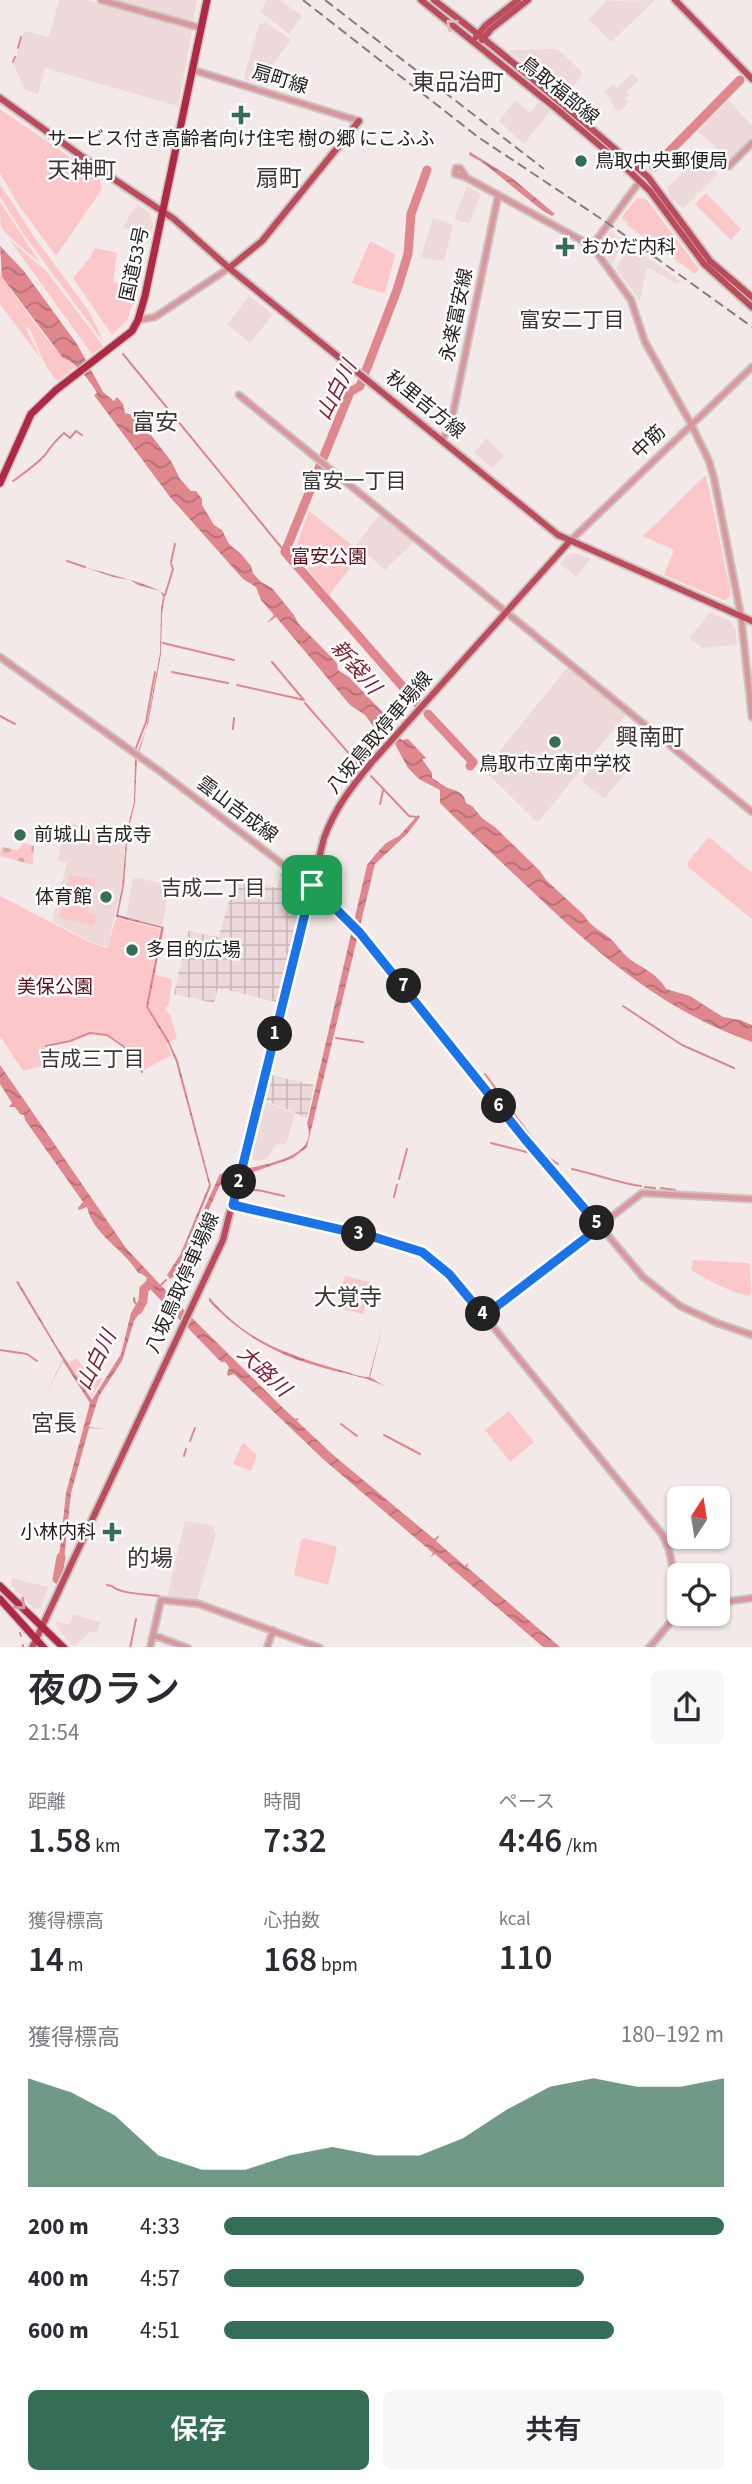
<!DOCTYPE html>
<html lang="ja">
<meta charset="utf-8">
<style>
:root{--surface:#fff;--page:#f7f7f7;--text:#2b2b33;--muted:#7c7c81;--accent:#346e56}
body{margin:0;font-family:"Source Sans 3","Noto Sans JP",sans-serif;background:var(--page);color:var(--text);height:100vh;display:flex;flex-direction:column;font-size:26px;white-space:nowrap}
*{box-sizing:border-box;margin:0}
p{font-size:23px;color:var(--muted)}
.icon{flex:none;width:38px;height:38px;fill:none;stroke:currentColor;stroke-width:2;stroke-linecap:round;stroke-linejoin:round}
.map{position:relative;height:1647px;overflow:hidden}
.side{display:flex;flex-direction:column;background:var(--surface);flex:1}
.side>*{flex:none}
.needle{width:46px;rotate:12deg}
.tools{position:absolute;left:667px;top:1486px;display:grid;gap:14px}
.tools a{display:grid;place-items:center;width:63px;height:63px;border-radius:10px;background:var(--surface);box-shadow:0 2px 5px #0004;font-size:35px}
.pin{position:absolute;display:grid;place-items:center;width:60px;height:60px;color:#fff;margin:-30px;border-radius:14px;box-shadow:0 4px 10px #0006}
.km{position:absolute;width:35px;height:35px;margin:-18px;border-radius:50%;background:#222;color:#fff;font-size:19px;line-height:35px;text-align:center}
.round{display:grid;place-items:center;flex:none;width:74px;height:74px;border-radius:10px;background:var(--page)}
.head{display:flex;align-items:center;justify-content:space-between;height:119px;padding:0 28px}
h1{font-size:38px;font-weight:600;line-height:52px}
.figures{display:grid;grid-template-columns:repeat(3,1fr);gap:10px;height:119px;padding:7px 28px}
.figures div{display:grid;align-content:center}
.figures b{font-size:35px;font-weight:600}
.figures small{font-size:19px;font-weight:400}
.figures p{font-size:19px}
.chart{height:196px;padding:14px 28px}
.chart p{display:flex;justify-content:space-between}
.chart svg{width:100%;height:126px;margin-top:7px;fill:var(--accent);opacity:.7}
.action{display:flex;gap:14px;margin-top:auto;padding:14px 28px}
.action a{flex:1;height:80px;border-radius:10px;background:var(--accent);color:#fff;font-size:28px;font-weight:600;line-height:80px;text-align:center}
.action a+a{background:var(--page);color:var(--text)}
ul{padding:0 28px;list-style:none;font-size:23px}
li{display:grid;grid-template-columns:112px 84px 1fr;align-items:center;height:52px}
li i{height:18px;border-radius:9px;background:var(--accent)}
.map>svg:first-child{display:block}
.built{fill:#edd9da}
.industrial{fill:url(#industrial-grid)}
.green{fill:#fbc7c9}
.cemetery{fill:url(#cemetery-stones)}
.water{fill:url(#water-waves)}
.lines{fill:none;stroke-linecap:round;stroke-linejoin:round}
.stream{stroke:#e0878e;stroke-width:2}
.river{stroke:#e0878e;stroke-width:9}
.minor-casing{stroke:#cec4c4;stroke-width:9}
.major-casing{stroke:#cec4c4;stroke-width:10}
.highway-casing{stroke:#cec4c4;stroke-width:10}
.minor{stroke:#d8989d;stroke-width:5}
.major{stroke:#bc4c5b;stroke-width:6}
.highway{stroke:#af2844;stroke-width:7}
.rail{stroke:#847d7d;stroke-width:2;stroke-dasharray:10 5;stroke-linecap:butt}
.oneway{stroke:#e4b7bd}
.oneway2{stroke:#d794a2}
.route-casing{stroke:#fff;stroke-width:14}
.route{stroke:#1a73e8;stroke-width:9}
.poi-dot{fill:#346e56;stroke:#fff;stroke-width:2.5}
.labels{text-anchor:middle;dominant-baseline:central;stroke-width:5;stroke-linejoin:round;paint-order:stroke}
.street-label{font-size:19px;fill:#221e1e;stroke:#fff}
.poi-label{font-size:19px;fill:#221e1e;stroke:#fff;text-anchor:start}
.park-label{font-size:19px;fill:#5e0d1f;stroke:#fff}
.neighbourhood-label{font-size:21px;fill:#3d3535;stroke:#fff}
.water-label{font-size:21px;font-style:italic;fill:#851b31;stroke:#fff}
.quarter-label{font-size:23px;fill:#3d3535;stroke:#fff}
</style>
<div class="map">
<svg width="752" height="1648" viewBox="0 0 752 1648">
<defs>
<pattern id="industrial-grid" width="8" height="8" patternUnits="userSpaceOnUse" patternTransform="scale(1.75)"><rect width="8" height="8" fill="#edd9da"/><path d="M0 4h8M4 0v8" fill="none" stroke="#cbbabb"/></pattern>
<pattern id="cemetery-stones" width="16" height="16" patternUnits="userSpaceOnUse" patternTransform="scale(1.75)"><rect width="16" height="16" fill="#fbc7c9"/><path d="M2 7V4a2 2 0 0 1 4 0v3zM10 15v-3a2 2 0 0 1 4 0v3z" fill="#d7aaac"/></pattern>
<pattern id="water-waves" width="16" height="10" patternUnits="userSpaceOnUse" patternTransform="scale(1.75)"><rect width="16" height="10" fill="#e0878e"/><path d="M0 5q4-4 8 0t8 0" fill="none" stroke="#b56e73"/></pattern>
</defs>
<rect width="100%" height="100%" fill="#f4e9e9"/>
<!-- built -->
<path class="built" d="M59 0H88L191 30 192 32 178 106 45 68 38 94 25 90 14 65 24 31 49 37Z
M111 0H197L193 20 191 21Z
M266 0H280L302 16 289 34 261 12Z
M607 0 615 1 655 0 611 42 589 19Z
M266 22 291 40 274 62 267 86 245 80 244 76 259 25Z
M557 49 582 72V75L565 97 510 52V50Z
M632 73 639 80 626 92 629 95 625 99 629 102 618 113 605 91 613 84 617 88Z
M728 100 752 125V140L731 161 699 132V129Z
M515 101 530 113 539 102 550 111 524 144 499 121Z
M697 159 700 161 702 159 718 174 684 208H682L669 196 668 187Z
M467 186 481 194 469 224 454 219Z
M137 204 150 214 153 225 149 243 123 227Z
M433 218 453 225 444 261 421 257Z
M610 231 682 282 676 283 647 267 640 301 616 269 624 254 619 251 612 264 604 252 605 239Z
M249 296 273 314 250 343 227 324Z
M486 438 504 456 492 468 474 453Z
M380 514 412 540V544L385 570 356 545Z
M575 553 590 559 577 577 560 564 567 555Z
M710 612 730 621 736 630 737 645 702 648 689 638Z
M569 668 624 713 625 716 539 821H536L486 772V768L566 669Z
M604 752 627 771 604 799 584 783 582 779Z
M64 822 126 835 121 890 107 947 89 941 52 921 67 863 58 861Z
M137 878 170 885 162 926 126 917 133 879Z
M264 1101 295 1114 286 1145 277 1143 267 1159 257 1161 248 1159Z
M185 1521 213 1526 216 1535 197 1600 167 1597Z
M12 1578 48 1587 41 1608 34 1609 11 1585Z
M73 1614 100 1622 97 1632H90L74 1647 59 1631 55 1621 70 1625Z"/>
<!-- industrial -->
<path class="industrial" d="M281 873 303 885V891L277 1002 218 988 214 1003 174 994 188 931 219 937 235 878 277 888Z
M272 1075 314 1085 307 1118 265 1100Z"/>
<!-- green -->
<path class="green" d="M0 109 99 177 102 189 56 256 19 206 0 173Z
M0 184 35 238 89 311 104 343 24 235 0 197Z
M706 193 741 229 731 240 695 204Z
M637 198 646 199 699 269 695 274 627 225 628 222 621 218Z
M0 202 39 261V262C31 255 3 233 1 226 0 219 0 209 0 202Z
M9 239 47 272 102 344V347L92 354Z
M370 241 393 253 395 257 385 292 382 293 352 283Z
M95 248 117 253 113 282 138 289 127 320 112 335 73 278 89 259Z
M0 270 2 277C13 292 56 357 69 359L75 367 58 381C46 372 36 342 29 327L26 328 41 359 0 304Z
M706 475 731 593 730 596 726 601 664 575 674 550 643 536Z
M309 511 362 553 329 595 294 552Z
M710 838 752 873V919L688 867V862L707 839Z
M69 875 96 880 88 913 96 915 93 926 59 917Z
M0 896 89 942 107 948 116 918 160 929 152 974 172 979 169 1003 165 1009 170 1015 177 1038 166 1044 172 1055 142 1071C130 1053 116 1029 90 1033 82 1034 76 1039 68 1041 61 1043 53 1044 46 1045L42 1066 23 1071 0 1036Z
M693 1260 748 1263 750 1265 751 1294 749 1296C728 1291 709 1281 691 1270Z
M345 1276 372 1283 363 1314 339 1308 338 1305Z
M77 1358 90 1379 95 1374 102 1379 92 1396 68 1363Z
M509 1411 534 1442 510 1462 485 1430Z
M244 1443 257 1455 251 1471 233 1464 242 1444Z
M304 1538 335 1546 337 1549 328 1585 294 1575 301 1540Z"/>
<!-- cemetery -->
<path class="cemetery" d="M23 843 34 846 33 865 0 856 1 847 18 850Z"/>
<!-- water -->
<path class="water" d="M470 152 512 178 555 214 552 216 543 211 482 162 469 155Z
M0 246 23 270 77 344 103 392 114 401 117 397 123 404 125 413 131 415 142 430 151 435 171 461 180 479 191 491H196L202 499V505L214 525 222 530 229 544 242 555 251 566 253 573 261 582 272 588 294 615 298 623 337 663 338 670 349 677 391 721 393 731 402 740 408 739 426 758 422 759 432 773V778C437 781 444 786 448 788 458 792 463 791 466 803L472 806 482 818 496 828 540 871 546 880 584 915C590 927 604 932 613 941 620 949 626 958 637 964 647 970 660 977 666 989L690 996 723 1017 740 1020 752 1025V1055V1042C664 1011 599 955 533 892 501 862 470 833 440 803V790L419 779 408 768 390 735 374 727 365 715 350 705 276 617 267 623 274 615 261 600 256 587 243 579 170 497 94 395 97 393C92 383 73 359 63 358L2 277Z
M84 567C100 572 157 585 165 595L162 614 161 654 148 724 137 758 135 803 128 831 124 886 118 915 164 927 148 1007 168 1039 178 1061 211 1186 181 1259 220 1174C244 1167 322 1163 307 1124L367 865 375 855 386 843 399 836 418 815 420 817 407 834 375 864 307 1147 293 1158 222 1183 219 1187 180 1273 170 1279 167 1275 180 1255 209 1185 176 1062 168 1043 146 1007 161 928 116 917 122 887 127 830 134 802 135 759 146 730 160 653 161 609 163 596 160 591 138 585 130 580 113 577Z
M0 1065 126 1248 182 1308 282 1407 295 1419 299 1418 297 1421 332 1454 434 1539 440 1535 436 1541 465 1566 469 1562 467 1567 560 1647H543L435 1554 430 1557 433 1553 323 1459 234 1374 228 1376 227 1374 229 1367 225 1362H221L149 1288 143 1289 147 1278 142 1274 138 1273C125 1250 93 1235 87 1207L79 1210 78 1208 83 1202 25 1120 24 1115 20 1114 15 1107H9L12 1103 0 1084Z
M18 1281 56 1345 92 1400 121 1354 131 1313 136 1305 133 1302V1297H135L136 1303H140L142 1299 146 1304 134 1321 122 1361 99 1396 89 1427 104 1429 89 1428 71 1493 63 1569 58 1567 66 1493 90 1403 63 1361 41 1403 63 1360 16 1282Z
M209 1297C245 1340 285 1354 337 1369 348 1372 358 1377 369 1377L382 1328 370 1377 386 1387C368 1377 345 1374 324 1368 278 1356 242 1336 209 1301Z"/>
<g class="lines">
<!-- stream -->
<path class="stream" d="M18 48 21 37
M13 62 15 57
M123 354 285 552
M13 481C24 473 36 465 45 455 51 446 56 440 64 433L70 438 76 431 82 435
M67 561 85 567
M171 562 175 544
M165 595 173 569 171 564
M163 643 234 660
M272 662 303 699
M172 672 228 683
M237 685 304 700
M305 703 359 765
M0 716 15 724
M233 729 234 718
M136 748 146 722 155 672
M371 776 409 816 416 817
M380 804 383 791
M623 1006 682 1045 734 1068
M336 1038 363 1042
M46 1046 70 1041 90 1033 107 1035 123 1046 142 1072
M485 1074 543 1153
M491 1143 538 1155
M546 1156 558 1164
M572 1169C596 1174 617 1183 641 1186
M399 1179 407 1149
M645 1187 655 1188
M661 1188 675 1190
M223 1189 232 1191
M241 1191 258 1190 284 1196
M394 1197 397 1185
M159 1287 166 1280
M0 1350 27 1354 37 1361
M341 1424 357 1436
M384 1435 420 1454
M190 1441 195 1428
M184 1456 186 1449
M107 1585 112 1586C120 1594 147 1594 159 1596
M20 1633 21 1636
M23 1645V1647
M130 1648 136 1619"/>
<!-- river -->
<path class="river" d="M654 167 740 80
M417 703 285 552 350 392 360 386 397 290 408 254 411 214 427 170
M428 714 473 762 470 766
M138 1310 143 1301 144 1289 150 1284
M57 1579 61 1557"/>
<defs>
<path id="minor" d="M101 0 201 28
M193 70 359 121
M729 166 752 143
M456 168H460L467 178 455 174Z
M467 178 592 246 631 300 645 342 691 424 709 461 714 478 741 616 752 717
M592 246 640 181
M138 320 155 317 229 268
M239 395 752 812
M442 439 450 428 498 196
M570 541 752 367
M0 657 161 772 330 900 360 933 525 1137 643 1277 680 1306 717 1323 752 1335
M233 1205 377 1238 422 1252 464 1291 662 1534 669 1550 679 1597
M484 1316 642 1193 752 1199
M718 1603 752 1598
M153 1635 188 1648
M150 1648 161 1600 199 1604 320 1648
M267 1648 273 1630
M649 1648 679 1612"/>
<path id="major" d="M421 0 558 110 626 168 650 191 704 264 752 307
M434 0C508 56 577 117 648 177L710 261 752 297
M675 0 752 79
M476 37 486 25 518 0
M482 40 491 29 528 0
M0 98 112 178 174 219 229 268 558 535 752 621
M229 268 262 241 359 121
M32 1648 223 1240 324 838C335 808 352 786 372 762L569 542"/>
<path id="highway" d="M0 483 31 414 56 390 132 331 138 320 145 296 207 0
M0 1586 64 1648
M0 1599 44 1648"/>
</defs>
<!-- minor casing -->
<use href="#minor" class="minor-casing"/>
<!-- major casing -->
<use href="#major" class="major-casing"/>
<!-- highway casing -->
<use href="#highway" class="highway-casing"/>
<!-- minor -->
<use href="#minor" class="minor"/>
<!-- major -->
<use href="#major" class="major"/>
<!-- highway -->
<use href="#highway" class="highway"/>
<!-- rail -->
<path class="rail" d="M303 0 478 137 609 224 752 327
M325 0 544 169"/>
</g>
<!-- one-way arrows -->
<defs><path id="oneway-chevron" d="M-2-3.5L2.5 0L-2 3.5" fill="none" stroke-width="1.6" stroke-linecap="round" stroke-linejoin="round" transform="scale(1.75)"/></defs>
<use class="oneway" href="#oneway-chevron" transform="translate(451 24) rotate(-141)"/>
<use class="oneway2" href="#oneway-chevron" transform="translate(21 1605) rotate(43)"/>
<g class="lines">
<defs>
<path id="route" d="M312 885 360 933 524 1138 600 1227 484 1316 449 1274 422 1252 377 1238 233 1205Z"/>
</defs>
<!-- route casing -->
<use href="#route" class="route-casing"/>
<!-- route -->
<use href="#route" class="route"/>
</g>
<!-- markers -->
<g class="poi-dot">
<path d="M237.5 104.5h7v7h7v7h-7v7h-7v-7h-7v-7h7z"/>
<circle cx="581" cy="161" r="7"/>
<path d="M561.5 236.5h7v7h7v7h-7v7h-7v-7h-7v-7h7z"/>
<circle cx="555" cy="742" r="7"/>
<circle cx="20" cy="835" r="7"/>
<circle cx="106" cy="897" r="7"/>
<circle cx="132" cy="950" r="7"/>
<path d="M108.5 1521.5h7v7h7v7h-7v7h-7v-7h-7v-7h7z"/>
</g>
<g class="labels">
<!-- street labels -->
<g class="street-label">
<text transform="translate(280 80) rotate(17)">扇町線</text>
<text transform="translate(559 91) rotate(39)">鳥取福部線</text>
<text transform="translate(135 264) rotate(-78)">国道53号</text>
<text transform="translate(457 315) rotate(-78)">永楽富安線</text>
<text transform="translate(425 405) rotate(39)">秋里吉方線</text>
<text transform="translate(649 442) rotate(-44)">中筋</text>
<text transform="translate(380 733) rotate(-50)">八坂鳥取停車場線</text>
<text transform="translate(237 810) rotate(37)">雲山吉成線</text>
<text transform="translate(183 1283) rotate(-66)">八坂鳥取停車場線</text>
</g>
<!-- poi labels -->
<g class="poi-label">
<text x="241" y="139" text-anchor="middle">サービス付き高齢者向け住宅 樹の郷 にこふふ</text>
<text x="595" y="161">鳥取中央郵便局</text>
<text x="581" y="247">おかだ内科</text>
<text x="555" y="764" text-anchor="middle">鳥取市立南中学校</text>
<text x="34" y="835">前城山 吉成寺</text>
<text x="92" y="897" text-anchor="end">体育館</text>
<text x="146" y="950">多目的広場</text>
<text x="96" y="1532" text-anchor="end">小林内科</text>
</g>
<!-- park labels -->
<g class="park-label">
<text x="329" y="557">富安公園</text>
<text x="55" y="987">美保公園</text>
</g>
<!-- neighbourhood labels -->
<g class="neighbourhood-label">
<text x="572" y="320">富安二丁目</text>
<text x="354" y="481">富安一丁目</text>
<text x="213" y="888">吉成二丁目</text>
<text x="92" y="1059">吉成三丁目</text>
</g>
<!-- water labels -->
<g class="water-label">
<text transform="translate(336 390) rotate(-63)">山白川</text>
<text transform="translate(356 667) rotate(49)">新袋川</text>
<text transform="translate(96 1360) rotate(-64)">山白川</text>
<text transform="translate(264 1371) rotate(43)">大路川</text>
</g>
<!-- quarter labels -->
<g class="quarter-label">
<text x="458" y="82">東品治町</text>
<text x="82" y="170">天神町</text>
<text x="279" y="178">扇町</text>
<text x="155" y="422">富安</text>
<text x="650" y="737">興南町</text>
<text x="348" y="1297">大覚寺</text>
<text x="54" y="1423">宮長</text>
<text x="150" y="1558">的場</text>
</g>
</g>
</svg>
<div class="tools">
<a><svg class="needle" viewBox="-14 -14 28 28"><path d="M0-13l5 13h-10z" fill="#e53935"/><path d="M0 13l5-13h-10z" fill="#7c7c81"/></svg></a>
<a><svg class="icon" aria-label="locate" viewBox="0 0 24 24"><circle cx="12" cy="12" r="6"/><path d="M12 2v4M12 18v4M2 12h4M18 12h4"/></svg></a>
</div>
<div class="pin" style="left:312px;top:885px;background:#1e9e55"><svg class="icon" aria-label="arrive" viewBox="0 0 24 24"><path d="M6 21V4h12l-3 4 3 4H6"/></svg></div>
<b class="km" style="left:275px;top:1034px">1</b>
<b class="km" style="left:239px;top:1182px">2</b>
<b class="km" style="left:359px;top:1234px">3</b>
<b class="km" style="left:483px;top:1314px">4</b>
<b class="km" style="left:597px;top:1223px">5</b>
<b class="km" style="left:499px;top:1106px">6</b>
<b class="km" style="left:404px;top:986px">7</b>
</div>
<section class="side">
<div class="head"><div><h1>夜のラン</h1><p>21:54</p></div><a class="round"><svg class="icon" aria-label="share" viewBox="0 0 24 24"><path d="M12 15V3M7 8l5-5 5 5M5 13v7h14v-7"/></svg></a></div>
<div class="figures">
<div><p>距離</p><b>1.58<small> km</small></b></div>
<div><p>時間</p><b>7:32</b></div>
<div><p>ペース</p><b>4:46<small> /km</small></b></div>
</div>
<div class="figures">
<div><p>獲得標高</p><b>14<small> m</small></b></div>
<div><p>心拍数</p><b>168<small> bpm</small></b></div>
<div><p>kcal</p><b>110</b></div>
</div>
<div class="chart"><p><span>獲得標高</span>180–192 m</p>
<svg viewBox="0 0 160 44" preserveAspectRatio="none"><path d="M0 44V6L10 11L20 19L30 33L40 38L50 38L60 33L70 30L80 33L90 33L100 27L110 17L120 9L130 6L140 9L150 9L160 6V44z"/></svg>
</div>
<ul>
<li><b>200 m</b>4:33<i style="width:100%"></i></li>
<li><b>400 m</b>4:57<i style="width:72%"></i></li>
<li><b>600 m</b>4:51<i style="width:78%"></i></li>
</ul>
<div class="action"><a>保存</a><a>共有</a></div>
</section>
